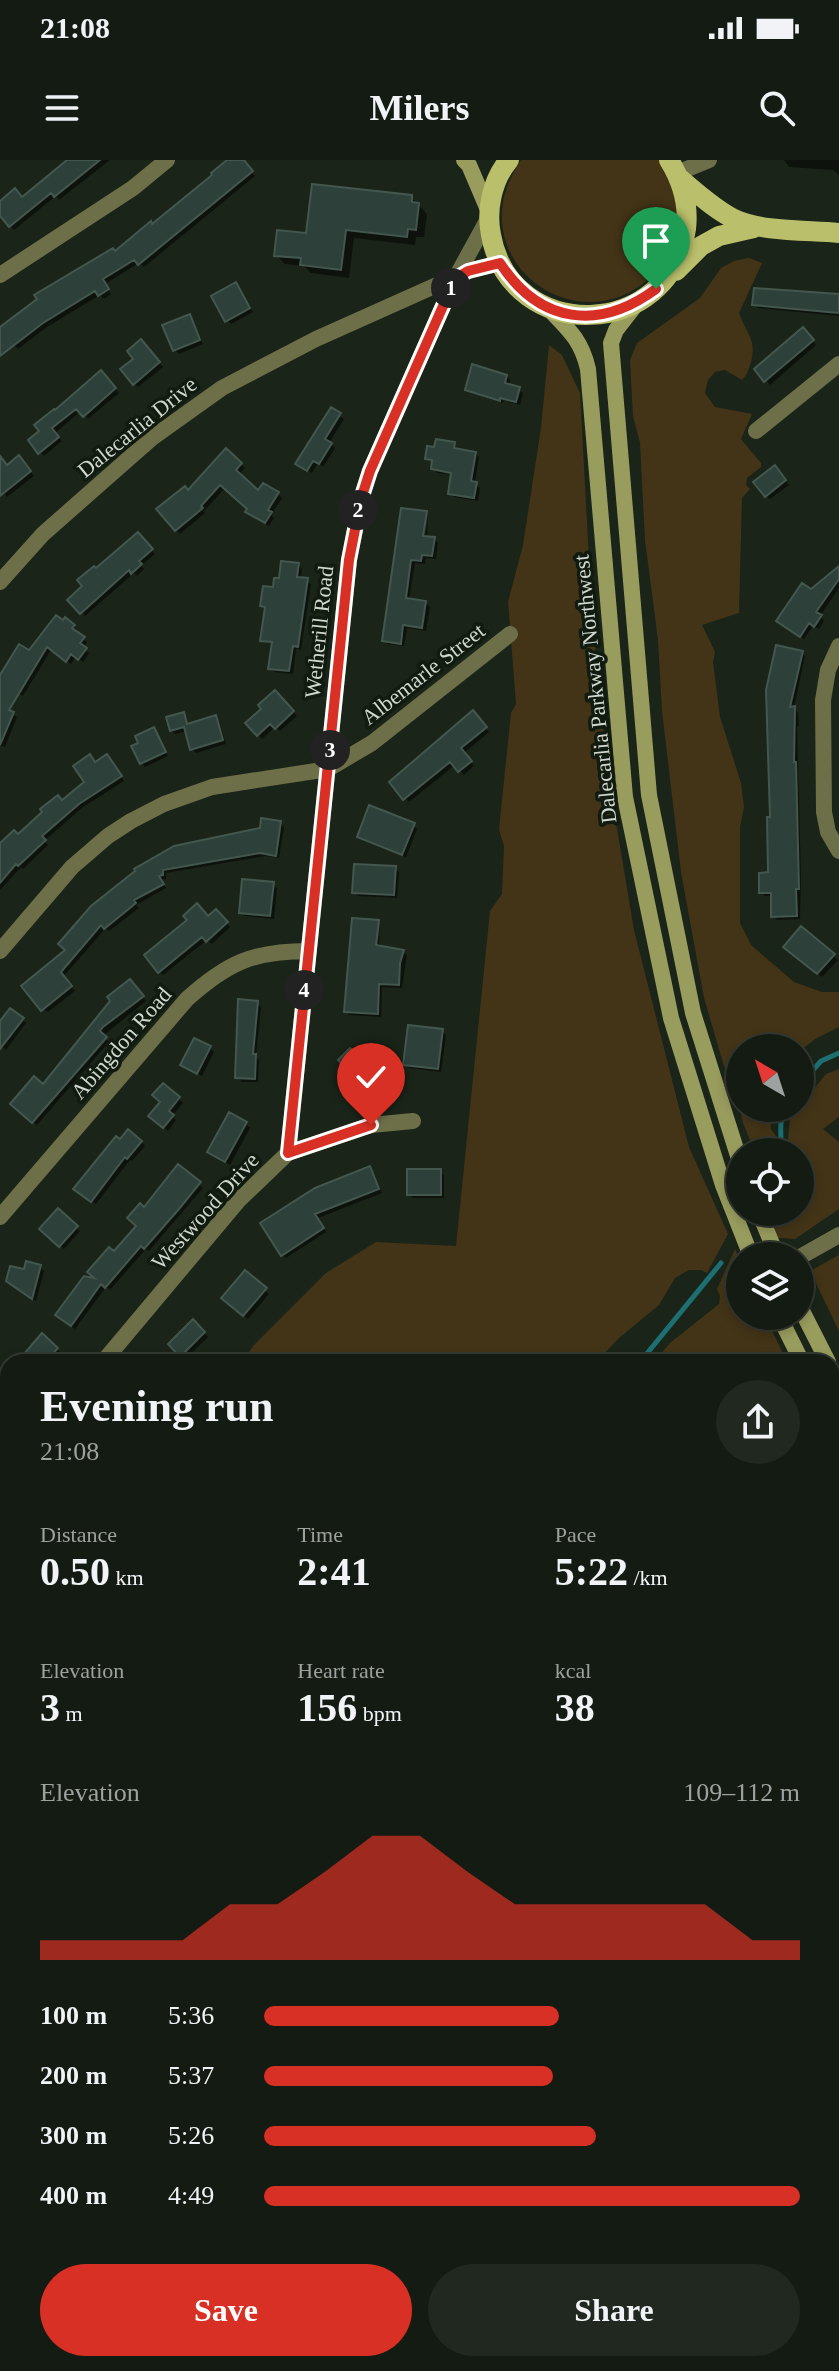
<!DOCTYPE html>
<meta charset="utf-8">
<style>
:root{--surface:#141b12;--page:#212820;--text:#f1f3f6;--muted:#9da19f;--line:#333932;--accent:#d93025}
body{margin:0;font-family:"Times New Roman",serif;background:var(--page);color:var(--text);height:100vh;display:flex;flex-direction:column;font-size:30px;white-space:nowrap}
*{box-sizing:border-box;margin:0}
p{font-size:26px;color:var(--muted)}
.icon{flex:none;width:44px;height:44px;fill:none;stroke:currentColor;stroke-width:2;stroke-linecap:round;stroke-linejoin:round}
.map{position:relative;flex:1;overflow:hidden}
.panel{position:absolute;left:0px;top:1194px;width:840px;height:1018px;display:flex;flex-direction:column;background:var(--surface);border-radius:24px 24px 0 0;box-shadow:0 4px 12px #0003,0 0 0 2px var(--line)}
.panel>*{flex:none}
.needle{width:52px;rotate:321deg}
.buttons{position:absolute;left:726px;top:874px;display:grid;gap:16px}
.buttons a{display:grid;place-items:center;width:88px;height:88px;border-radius:50%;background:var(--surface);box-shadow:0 4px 12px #0003,0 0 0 2px var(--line);font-size:40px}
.pin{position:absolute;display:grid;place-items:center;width:68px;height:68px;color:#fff;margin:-82px -34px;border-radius:50% 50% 50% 0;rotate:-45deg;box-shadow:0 0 8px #0007}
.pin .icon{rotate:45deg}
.km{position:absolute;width:40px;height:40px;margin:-20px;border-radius:50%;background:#222;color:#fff;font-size:22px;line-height:40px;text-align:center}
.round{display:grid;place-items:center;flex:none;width:84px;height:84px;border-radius:42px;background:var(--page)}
.headline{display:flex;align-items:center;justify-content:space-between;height:136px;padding:0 40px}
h1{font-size:44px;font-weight:800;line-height:60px}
.stats{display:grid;grid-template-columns:repeat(3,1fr);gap:12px;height:136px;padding:8px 40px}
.stats div{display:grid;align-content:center}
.stats b{font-size:40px;font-weight:800}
.stats small{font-size:22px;font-weight:400}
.stats p{font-size:22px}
.chart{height:224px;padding:16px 40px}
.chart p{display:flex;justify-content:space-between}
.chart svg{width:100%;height:144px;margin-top:8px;fill:var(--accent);opacity:.7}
.action{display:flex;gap:16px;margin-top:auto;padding:16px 40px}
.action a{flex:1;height:92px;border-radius:48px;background:var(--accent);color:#fff;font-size:32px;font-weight:800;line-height:92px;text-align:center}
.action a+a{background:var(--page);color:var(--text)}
ul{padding:0 40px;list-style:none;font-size:26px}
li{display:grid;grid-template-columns:128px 96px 1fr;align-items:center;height:60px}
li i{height:20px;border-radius:10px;background:var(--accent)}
.status{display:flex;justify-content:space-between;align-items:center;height:56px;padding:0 40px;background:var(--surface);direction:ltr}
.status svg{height:22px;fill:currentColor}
header{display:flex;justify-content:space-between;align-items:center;height:104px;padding:0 40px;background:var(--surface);font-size:36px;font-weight:800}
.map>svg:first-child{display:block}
.green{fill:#433417}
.water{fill:#1d6f72}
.shadow{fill:#0007}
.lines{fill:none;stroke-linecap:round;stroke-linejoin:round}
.stream{stroke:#1d6f72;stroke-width:5}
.building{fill:#2d4039;stroke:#43574f;stroke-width:2}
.path{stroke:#5e675c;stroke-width:3;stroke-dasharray:8 4;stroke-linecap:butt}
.minor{stroke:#6d6f49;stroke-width:16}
.secondary{stroke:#989c5d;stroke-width:16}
.primary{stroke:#babf6b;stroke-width:20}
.route-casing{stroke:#fff;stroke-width:16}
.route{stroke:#d93025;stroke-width:10}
.labels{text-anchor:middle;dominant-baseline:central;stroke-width:7;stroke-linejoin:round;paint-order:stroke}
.street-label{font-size:22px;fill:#d1d8d0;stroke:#111b0f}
</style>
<div class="status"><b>21:08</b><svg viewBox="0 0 49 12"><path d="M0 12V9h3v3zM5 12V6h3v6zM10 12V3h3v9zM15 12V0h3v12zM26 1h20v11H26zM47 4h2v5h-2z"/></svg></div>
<header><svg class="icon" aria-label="menu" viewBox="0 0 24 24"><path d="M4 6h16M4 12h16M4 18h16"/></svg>Milers<svg class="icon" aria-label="search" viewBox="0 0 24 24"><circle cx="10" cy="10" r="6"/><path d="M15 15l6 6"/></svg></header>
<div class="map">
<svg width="839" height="2211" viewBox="0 0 839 2211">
<rect width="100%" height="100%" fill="#1a2418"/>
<!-- green -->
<path class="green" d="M521 0H659C676 25 681 52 673 81 666 104 650 121 630 132 572 163 498 118 502 51 503 32 511 16 521 0Z
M749 98 762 103 739 153C746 174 757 178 751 202 748 210 748 214 742 220L725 210 715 212 708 220 705 233 715 247 752 254 741 279 761 303V307L747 318 746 325 750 329 742 338 739 453 702 465 715 492 713 502 720 557 741 623 744 647 740 667V763L751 785 794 822 822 832H839V867L815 879 800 891V888H740V948H769L771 969 778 979 771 992H755L743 963 736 936 726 913 704 838 681 712 662 551 658 480 645 380 640 283 633 256 630 200 637 183 700 138 721 108 734 101Z
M549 185 562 195 580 233 592 455 608 615 634 770 689 987 728 1074 707 1113 701 1110H689L675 1118 659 1145 619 1178 596 1202H243L253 1186 326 1113 376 1082 456 1086 490 751 502 734 504 686 499 669 511 553 516 544 508 442 523 385 541 268Z
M839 909V957L823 969 839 982V1049L795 1079 778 1078 769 1052H800V992H787L790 958 826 914Z
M735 1089 740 1100V1156H765L787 1202H654L670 1183 719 1144 720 1136 717 1129Z
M839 1095V1171L810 1111Z
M832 1286 839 1298V2211H284L285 2204H832Z
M8 1528V1650L0 1646V1550Z"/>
<!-- water -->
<path class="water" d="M0 1757 8 1762V2204H185L188 2211H0Z"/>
<!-- shadow -->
<path class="shadow" d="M71 0H110L59 40 56 36 14 70 0 53V43L23 39Z
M230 0H242L255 16 144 107 139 103 105 124 111 134 104 139 100 135 47 167 18 189 14 185 115 93 153 66Z
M784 0H839V15L833 10 789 7Z
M411 37 427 54 424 77H416L415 85 354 78 349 118 311 113 304 106 285 104 276 95 308 76Z
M236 125 253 152 231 164 227 160Z
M839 137V156L758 148 754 144Z
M189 156 203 184 179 194 175 190Z
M806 173 816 185 770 225 757 209Z
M145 186 163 207 138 227 134 223 136 199Z
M101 213 119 233 88 259 81 251 55 273 62 281 44 296 31 281Z
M506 216 510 220 509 226 523 233 520 245 504 240 503 243 471 233 467 229Z
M332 250 344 259 329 283 335 288 323 307 318 303 312 313 302 307Z
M454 284 457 291 475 293 479 297 475 323 480 328 478 341 454 337 450 333 453 315 437 313 433 309 434 302 427 298Z
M226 291 245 308 238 315 258 333 278 334 282 338 271 355 274 358 269 366 252 355 249 349 225 328 204 351 205 353 180 374 176 370 188 332Z
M0 299 7 307 23 302 34 316 7 337 0 328Z
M778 312 789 325 770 339 766 336Z
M426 353 420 386H424L428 355 427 378 434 379 438 383 436 399 426 398 425 404 415 403 409 440 426 443 430 447 426 471 407 468 404 486 388 484 384 480Z
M138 375 155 394 141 406 144 409 137 416 134 413 85 456 70 440 96 411Z
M298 405 302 409 300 419 311 424 301 490 296 489 293 514 274 512 270 508 273 485 263 480 267 450 262 446 281 421Z
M839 409V428L820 456 824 461 819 469 813 466 804 479 783 464 811 432Z
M74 466 77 470 75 472 87 482 83 488 89 493 83 502 76 497 71 504 51 490 23 536 0 521 30 493Z
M801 492 805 496 794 548 798 553 799 566H797L801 717 800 759 777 760 773 756V736H765L761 732 770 714 772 659 768 530Z
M275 532 297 556 280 571 275 567 262 579 248 564 264 549Z
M0 548 17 557 5 587 0 585Z
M473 553 489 572 464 593 474 606 464 615 455 605 409 642 405 638Z
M183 554 189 565 215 558 219 562 226 584 196 593 192 589 187 571 175 574 171 570Z
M153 569 168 596 145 607 141 603Z
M111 600 124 621 83 647 44 681 48 685 23 709 21 707 0 730V692L87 623 96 604Z
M280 663 284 667 279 698 265 696 166 713V719L161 720 166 728 136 745 139 748 109 771 106 768 63 817 75 831 48 852 40 847 68 790 138 711Z
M413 665 417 669 406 697 363 680 359 676Z
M395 708 399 712 397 738 358 736 354 732Z
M273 724 277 728 274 759 245 756 241 752Z
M216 752 230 767 212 784 207 780 163 815 159 811 190 761 209 758Z
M380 765 379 788 403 792 407 795 402 828 382 827 381 857 349 855 346 852 373 795H377Z
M801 769 838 800 822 817 804 801Z
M134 825 146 841 103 876 109 882 37 965 13 944 43 926Z
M257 843 261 847 256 897 259 900 258 922H242L238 918Z
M22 859 26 863 6 890 0 885V865Z
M442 871 446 875 441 912 409 908 405 904Z
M210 888 214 892 202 916 182 905Z
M350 890 379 918 366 932 345 913Z
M163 925 183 943 172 956 176 960 168 971 155 960 162 942Z
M246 964 250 968 230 1005 210 992Z
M141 982 145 986 132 1001 130 1000 96 1044 80 1032Z
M370 1008 382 1033 318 1058 326 1072 286 1098 263 1064Z
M440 1011 444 1015V1038H413L409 1034Z
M199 1024 203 1028 149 1091 146 1089 110 1130 106 1127 75 1169 61 1159 100 1122 138 1066 144 1050Z
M58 1051 80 1071 64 1089 42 1069Z
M40 1107 44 1111 36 1141 13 1125 25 1112Z
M245 1113 269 1134 248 1159 228 1142Z
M193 1162 208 1177 185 1199 170 1184Z
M42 1176 61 1193 53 1202H19Z
M7 1202H8V1219L0 1212Z
M8 1219V1245L0 1239V1229Z"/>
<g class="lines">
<!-- stream -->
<path class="stream" d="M800 925 821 901 839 893
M781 992C782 977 778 961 785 948
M640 1202 721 1103
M0 1379 6 1395 8 1421
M0 1553 8 1536
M0 1565 8 1558
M0 1656 8 1654
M309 2211 310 2204"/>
</g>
<!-- building -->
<path class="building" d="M67 0H100L54 37 51 33 9 67 0 56V41L15 28 22 37Z
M227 0H244L253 11 138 105 134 100 103 119 109 129 98 136 95 131 43 163 0 196V167L37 139 34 135 113 88 115 91 151 61 152 64 212 15 211 13Z
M312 24 412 35V42L419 43 416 70 408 69 407 77 346 70 341 110 300 105 301 98 274 96 277 70 306 73Z
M236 122 250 148 225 162 211 136Z
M754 128 839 134V153L752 145Z
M190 154 200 180 173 191 162 165Z
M803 167 814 180 764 222 754 209Z
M141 179 160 202 133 225 120 209 133 199 127 191Z
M472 204 507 215 505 223 520 227 516 242 500 238V241L465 230Z
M101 210 116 228 83 257 76 249 52 268 59 277 38 294 28 280 39 271 34 265 54 249 55 250Z
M331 247 341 253 325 279 332 283 319 304 313 301 307 311 295 304Z
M436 279 455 282 454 288 476 292 471 321 477 322 474 338 448 334 451 313 431 309 432 300 425 299 427 286 434 287Z
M226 288 242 303 236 310 258 330 263 323 279 332 268 350 272 352 265 363 245 352 247 349 220 325 201 346 203 348 175 371 156 349 185 326 188 330Z
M19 295 31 311 0 336V296L7 305Z
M775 305 786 320 765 337 753 322Z
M401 348 427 351 423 376 435 377 432 396 422 395 421 401 411 400 406 438 426 441 422 468 403 465 401 484 382 481Z
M138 372 153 389 139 401 142 404 131 414 129 410 80 454 67 440 82 426 77 420 94 406 96 408Z
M281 401 299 403 297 417 308 418 298 487 293 486 289 511 268 509 272 482 260 481 265 447 260 446 263 426 273 427 274 418H279Z
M839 406V419L816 452 822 455 814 467 809 463 800 477 776 461 802 423 811 429Z
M56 455 63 460 65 457 75 465 72 468 85 477 80 483 87 488 78 500 71 494 66 502 47 487 9 550 14 552 0 585V515L19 484 29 490Z
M776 485 803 491 790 547 795 546 794 602H796L799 729H796L797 756 771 757V733H759V713L768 712 767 657H770L766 530Z
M275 530 294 551 275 569 270 564 257 576 245 563 261 549 258 545Z
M473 550 487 567 461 588 472 601 458 612 450 602 403 640 389 622Z
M184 552 187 564 216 555 223 580 190 590 184 567 170 571 166 557Z
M154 567 166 592 140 604 131 586 138 583 135 576Z
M90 594 95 602 107 594 122 616 79 644 42 676 46 680 18 706 16 704 0 723V683L14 670 18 674 42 652 40 649 58 635 62 640 84 622 73 606Z
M369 645 415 663 402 695 357 677Z
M261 658 281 661 276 696 260 693 163 710V715L159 716 164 724 134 740 136 743 104 769 101 765 61 812 72 826 41 851 21 826 65 790 58 784 91 746 135 711 134 709 174 686 260 668Z
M354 704 396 706 394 735 352 733Z
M242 719 274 722 270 756 239 753Z
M197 743 208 756 216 749 228 762 206 782 202 777 158 813 144 795 187 760 183 756Z
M352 758 379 760 376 785 404 790 400 803 399 825 379 824 378 854 344 852Z
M801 766 835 794 817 814 783 787Z
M130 819 144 836 103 867 100 871 107 877 32 963 10 944 34 916 43 924 110 841 107 837Z
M238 839 258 841 253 894H256L255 919 235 918Z
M10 848 24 858 0 889V861Z
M408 865 443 869 438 909 403 905Z
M194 878 211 886 197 914 180 905Z
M350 888 377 912 361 930 343 913 345 907 338 900Z
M163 923 180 937 169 951 174 955 163 968 148 956 160 942 152 935Z
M229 952 247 962 225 1002 207 992Z
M128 969 142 981 127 999 125 997 91 1042 73 1029 116 976 120 979Z
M178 1004 201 1022 179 1049 144 1089 141 1086 105 1128 101 1124 71 1166 55 1155 84 1116 94 1118 87 1112 109 1087 114 1091 136 1066 127 1058 140 1043 144 1047Z
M370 1006 379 1029 315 1054 324 1068 281 1096 260 1063 315 1028Z
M407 1009H441V1035H407Z
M58 1048 78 1066 59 1087 39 1069Z
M26 1101 41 1105 32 1139 6 1121 10 1106 24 1109Z
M245 1110 267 1128 243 1156 221 1138Z
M193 1159 205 1172 180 1197 168 1184Z
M42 1173 58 1188 46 1202H17Z"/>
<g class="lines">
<!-- path -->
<path class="path" d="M0 1677 8 1680
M270 2211 271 2204"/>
<!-- minor -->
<path class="minor" d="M677 13 709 0
M0 115 133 28 167 0
M756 271 839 204
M0 422 43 374 152 278 222 228 316 179 468 111 500 103
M839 486 828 510 823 540 824 652 828 672 839 691
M0 791 72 707 108 676 131 661 164 644 212 627 328 609 372 583 510 474
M288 993 349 400 361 339 370 311 455 119 489 57
M0 1057 187 839C227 803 253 791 308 791
M800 1097 839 1075
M103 1202 238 1041 288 993 371 965 413 961"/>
<!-- secondary -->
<path class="secondary" d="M464 0 469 5 489 52
M637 143 616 170 611 183 649 635 693 853 740 1002
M548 148C568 169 581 179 588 209L625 637 671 858 723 1025 751 1096
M759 1052 777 1096
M800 1147 828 1202
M779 1156 802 1202
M832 1211 839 1224
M832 1259 839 1271"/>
<!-- primary -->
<path class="primary" d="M509 0C492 20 486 50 491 75 511 185 671 180 686 69 689 44 682 21 669 0
M679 18C696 32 714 49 734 59 761 72 809 70 839 73
M676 111 701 86 719 76 754 68"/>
</g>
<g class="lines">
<defs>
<path id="route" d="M371 965 288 993 349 400 361 339 370 311 455 119 468 111 500 103C540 164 599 171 656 129"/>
</defs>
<!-- route casing -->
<use href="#route" class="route-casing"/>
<!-- route -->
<use href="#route" class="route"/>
</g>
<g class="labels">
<!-- street labels -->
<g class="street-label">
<text transform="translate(137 267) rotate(-39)">Dalecarlia Drive</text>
<text transform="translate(319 472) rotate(-84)">Wetherill Road</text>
<text transform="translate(423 514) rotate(-38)">Albemarle Street</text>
<text transform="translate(595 529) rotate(-96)">Dalecarlia Parkway Northwest</text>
<text transform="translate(121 883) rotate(-49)">Abingdon Road</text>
<text transform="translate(205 1051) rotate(-48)">Westwood Drive</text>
</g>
</g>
</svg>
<div class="buttons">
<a><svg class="needle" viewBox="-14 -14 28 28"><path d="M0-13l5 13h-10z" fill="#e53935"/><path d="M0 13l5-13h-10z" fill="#9da19f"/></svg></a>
<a><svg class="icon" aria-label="locate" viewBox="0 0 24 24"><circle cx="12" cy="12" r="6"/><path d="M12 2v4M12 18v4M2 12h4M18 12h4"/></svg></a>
<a><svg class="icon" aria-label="layers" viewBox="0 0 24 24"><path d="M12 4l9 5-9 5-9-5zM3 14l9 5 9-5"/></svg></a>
</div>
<div class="pin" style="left:656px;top:129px;background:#1e9e55"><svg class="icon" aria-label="arrive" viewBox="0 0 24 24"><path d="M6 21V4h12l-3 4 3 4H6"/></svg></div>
<div class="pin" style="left:371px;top:965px;background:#d93025"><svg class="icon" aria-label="check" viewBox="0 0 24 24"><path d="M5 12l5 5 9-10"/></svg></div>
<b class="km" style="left:451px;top:128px">1</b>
<b class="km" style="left:358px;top:350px">2</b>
<b class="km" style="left:330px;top:590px">3</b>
<b class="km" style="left:304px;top:830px">4</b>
<section class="panel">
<div class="headline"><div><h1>Evening run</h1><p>21:08</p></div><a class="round"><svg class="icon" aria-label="share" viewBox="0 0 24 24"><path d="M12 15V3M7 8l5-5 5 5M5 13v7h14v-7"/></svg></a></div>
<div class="stats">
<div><p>Distance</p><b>0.50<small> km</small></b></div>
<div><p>Time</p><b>2:41</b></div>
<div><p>Pace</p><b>5:22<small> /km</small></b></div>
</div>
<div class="stats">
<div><p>Elevation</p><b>3<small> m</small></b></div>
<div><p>Heart rate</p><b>156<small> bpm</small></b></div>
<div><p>kcal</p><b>38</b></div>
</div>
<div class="chart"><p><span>Elevation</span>109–112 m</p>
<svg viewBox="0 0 160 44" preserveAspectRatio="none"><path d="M0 44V38L10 38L20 38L30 38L40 27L50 27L60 17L70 6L80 6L90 17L100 27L110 27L120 27L130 27L140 27L150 38L160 38V44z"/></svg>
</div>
<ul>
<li><b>100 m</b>5:36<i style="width:55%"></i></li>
<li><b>200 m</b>5:37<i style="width:54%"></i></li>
<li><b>300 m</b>5:26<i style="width:62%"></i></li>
<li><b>400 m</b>4:49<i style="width:100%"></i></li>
</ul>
<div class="action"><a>Save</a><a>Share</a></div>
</section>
</div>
